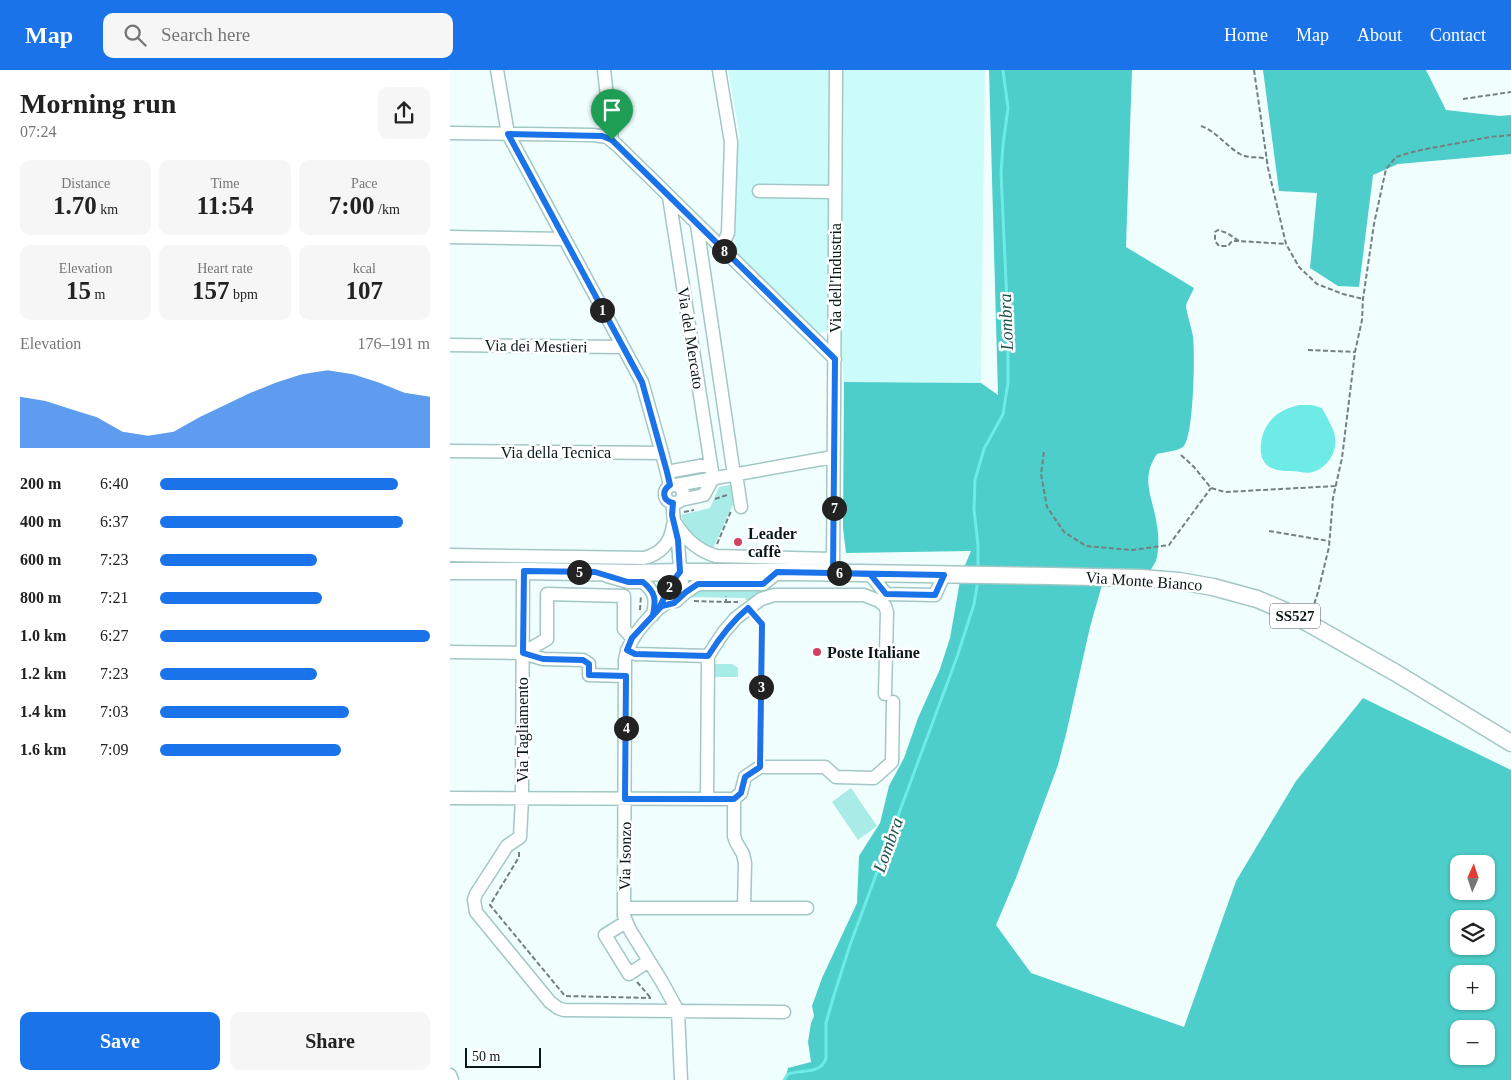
<!DOCTYPE html>
<meta charset="utf-8">
<style>
:root{--surface:#fff;--page:#f6f6f6;--text:#222;--muted:#767676;--accent:#1a73e8}
body{margin:0;font-family:Georgia,serif;background:var(--page);color:var(--text);height:100vh;display:flex;flex-direction:column;font-size:19px;white-space:nowrap}
*{box-sizing:border-box;margin:0}
p{font-size:16px;color:var(--muted)}
.icon{flex:none;width:28px;height:28px;fill:none;stroke:currentColor;stroke-width:2;stroke-linecap:round;stroke-linejoin:round}
.map{position:relative;flex:1;overflow:hidden}
.details{display:flex;flex-direction:column;background:var(--surface);width:450px}
.details>*{flex:none}
.needle{width:32px;rotate:3deg}
.controls{position:absolute;left:1000px;top:785px;display:grid;gap:10px}
.controls a{display:grid;place-items:center;width:45px;height:45px;border-radius:10px;background:var(--surface);box-shadow:0 1px 4px #0004;font-size:25px}
.scale{position:absolute;left:15px;bottom:12px;width:76px;box-sizing:border-box;padding-left:5px;border:2px solid #091717;border-top:0;font-size:14px;line-height:18px;white-space:nowrap;color:#091717;-webkit-text-stroke:4px #fff;paint-order:stroke}
.pin{position:absolute;display:grid;place-items:center;width:42px;height:42px;color:#fff;margin:-51px -21px;border-radius:50% 50% 50% 0;rotate:-45deg;box-shadow:0 0 5px #0007}
.pin .icon{rotate:45deg}
.km{position:absolute;width:25px;height:25px;margin:-12px;border-radius:50%;background:#222;color:#fff;font-size:14px;line-height:25px;text-align:center}
.round{display:grid;place-items:center;flex:none;width:52px;height:52px;border-radius:10px;background:var(--page)}
.overview{display:flex;align-items:center;justify-content:space-between;height:85px;padding:0 20px}
h1{font-size:28px;font-weight:700;line-height:38px}
.figures{display:grid;grid-template-columns:repeat(3,1fr);gap:8px;height:85px;padding:5px 20px}
.figures div{display:grid;align-content:center;border-radius:10px;background:var(--page);text-align:center}
.figures b{font-size:25px;font-weight:700}
.figures small{font-size:14px;font-weight:400}
.figures p{font-size:14px}
.chart{height:140px;padding:10px 20px}
.chart p{display:flex;justify-content:space-between}
.chart svg{width:100%;height:90px;margin-top:5px;fill:var(--accent);opacity:.7}
.action{display:flex;gap:10px;margin-top:auto;padding:10px 20px}
.action a{flex:1;height:58px;border-radius:10px;background:var(--accent);color:#fff;font-size:20px;font-weight:700;line-height:58px;text-align:center}
.action a+a{background:var(--page);color:var(--text)}
ul{padding:0 20px;list-style:none;font-size:16px}
li{display:grid;grid-template-columns:80px 60px 1fr;align-items:center;height:38px}
li i{height:12px;border-radius:6px;background:var(--accent)}
header{display:flex;align-items:center;gap:30px;box-sizing:border-box;height:70px;padding:0 25px;background:var(--accent);color:#fff}
header strong{font-size:24px}
nav{display:flex;gap:28px;margin-inline-start:auto;font-size:18px}
.search{width:350px;height:45px;background:var(--page);display:flex;align-items:center;gap:12px;box-sizing:border-box;padding:0 18px;border-radius:10px;color:var(--muted);font-size:19px}
main{display:flex;flex:1;min-height:0}
.map>svg:first-child{display:block}
.built{fill:#ccfcfa}
.green{fill:#a8ebe7}
.forest{fill:#4dceca;fill-rule:evenodd}
.water{fill:#6eebe6}
.lines{fill:none;stroke-linecap:round;stroke-linejoin:round}
.stream{stroke:#6eebe6;stroke-width:3}
.minor-casing{stroke:#a2c7c5;stroke-width:15}
.major-casing{stroke:#a2c7c5;stroke-width:19}
.path{stroke:#728080;stroke-width:2;stroke-dasharray:5 2.5;stroke-linecap:butt}
.minor{stroke:#fff;stroke-width:12}
.major{stroke:#fff;stroke-width:16}
.route-casing{stroke:#fff;stroke-width:10}
.route{stroke:#1a73e8;stroke-width:6}
.poi-dot{fill:#d14160;stroke:#fff;stroke-width:2}
.labels{text-anchor:middle;dominant-baseline:central;stroke-width:5;stroke-linejoin:round;paint-order:stroke}
.shield{fill:#fff;stroke:#535d5d;stroke-width:1}
.shield-label{font-size:15px;font-weight:bold;fill:#091717}
.street-label{font-size:16px;fill:#091717;stroke:#fff}
.poi-label{font-size:16px;font-weight:bold;fill:#091717;stroke:#fff;text-anchor:start}
.water-label{font-size:18px;font-style:italic;fill:#1c5351;stroke:#fff}
</style>
<header>
<strong>Map</strong>
<div class="search"><svg class="icon" aria-label="search" viewBox="0 0 24 24"><circle cx="10" cy="10" r="6"/><path d="M15 15l6 6"/></svg>Search here</div>
<nav><a>Home</a><a>Map</a><a>About</a><a>Contact</a></nav>
</header>
<main>
<section class="details">
<div class="overview"><div><h1>Morning run</h1><p>07:24</p></div><a class="round"><svg class="icon" aria-label="share" viewBox="0 0 24 24"><path d="M12 15V3M7 8l5-5 5 5M5 13v7h14v-7"/></svg></a></div>
<div class="figures">
<div><p>Distance</p><b>1.70<small> km</small></b></div>
<div><p>Time</p><b>11:54</b></div>
<div><p>Pace</p><b>7:00<small> /km</small></b></div>
</div>
<div class="figures">
<div><p>Elevation</p><b>15<small> m</small></b></div>
<div><p>Heart rate</p><b>157<small> bpm</small></b></div>
<div><p>kcal</p><b>107</b></div>
</div>
<div class="chart"><p><span>Elevation</span>176–191 m</p>
<svg viewBox="0 0 160 44" preserveAspectRatio="none"><path d="M0 44V19L10 21L20 25L30 29L40 36L50 38L60 36L70 29L80 23L90 17L100 12L110 8L120 6L130 8L140 12L150 17L160 19V44z"/></svg>
</div>
<ul>
<li><b>200 m</b>6:40<i style="width:88%"></i></li>
<li><b>400 m</b>6:37<i style="width:90%"></i></li>
<li><b>600 m</b>7:23<i style="width:58%"></i></li>
<li><b>800 m</b>7:21<i style="width:60%"></i></li>
<li><b>1.0 km</b>6:27<i style="width:100%"></i></li>
<li><b>1.2 km</b>7:23<i style="width:58%"></i></li>
<li><b>1.4 km</b>7:03<i style="width:70%"></i></li>
<li><b>1.6 km</b>7:09<i style="width:67%"></i></li>
</ul>
<div class="action"><a>Save</a><a>Share</a></div>
</section>
<div class="map">
<svg width="1061" height="1010" viewBox="0 0 1061 1010">
<rect width="100%" height="100%" fill="#f0fffe"/>
<!-- built -->
<path class="built" d="M278 0H535L531 313 394 312 390 261H376L368 264 287 185 285 172 287 72 290 68Z"/>
<!-- green -->
<path class="green" d="M284 414 286 428 263 478C247 472 236 461 231 445L260 438 269 417Z
M316 518 297 531 295 528 239 527 249 520Z
M265 594H282L288 598V607H264Z
M401 718 427 756 408 770 382 732Z"/>
<!-- forest -->
<path class="forest" d="M539 0H682L676 177 744 218C742 223 737 231 736 236 736 240 742 260 743 266 745 283 744 367 733 377 728 381 714 382 707 384 689 410 704 429 707 456 709 466 709 481 706 491 704 494 702 498 700 501L681 503 677 517 652 515 640 557 617 660 608 695 566 808 546 855 581 903 734 957 786 811 846 711 913 628 1061 700V1010H335L338 998 361 992 358 972 361 953 364 946 362 936 372 908 407 833 409 786 430 753 439 716 454 688 468 648 490 599 500 568 511 505 521 481 396 483 393 458 394 312 531 313 548 325ZM1009 794H1036V821H1009ZM1009 849H1036V876H1009ZM1009 904H1036V931H1009ZM1009 959H1036V986H1009Z
M813 0H976L996 40 1050 46 1061 45V84L948 94 923 105 909 217 888 216 860 198 867 123 829 121Z"/>
<!-- water -->
<path class="water" d="M849 335H862L872 338C876 346 881 354 884 362 889 379 880 396 863 402 857 404 847 401 840 401 833 401 820 400 815 393 809 385 810 374 813 364 819 347 832 339 849 335Z"/>
<g class="lines">
<!-- stream -->
<path class="stream" d="M528 497V475L524 439 525 410 534 379 553 344 558 313V255L551 103 553 75 558 38 553 0
M334 1010 338 1004C352 999 371 1005 376 988V953L384 925 400 875 507 587 524 534 527 516"/>
<defs>
<path id="minor" d="M47 0 58 64 192 312 212 383 220 415
M154 0 162 70
M269 0 281 72 278 163 275 170 270 177
M0 63 143 65 157 67 168 76 385 289
M309 121 385 122
M219 127 263 408
M247 155 284 405
M0 167 114 169
M0 275 172 277
M0 381 212 383
M217 402 261 394
M286 404 291 437
M215 424a9 9 0 1 1 18 0a9 9 0 1 1-18 0Z
M226 415 383 387
M231 430 254 425 263 408
M223 433C222 447 226 459 228 472 229 482 229 493 231 503 232 509 233 512 231 518 227 527 216 533 208 539 193 553 178 570 175 590L174 846 180 860 212 912 228 941 231 1010
M226 454C236 470 249 481 266 486L383 489
M0 485 194 488C211 484 221 472 223 455
M73 501 72 729 70 767 57 776 26 824 24 830 26 842 100 932 108 938 114 940 334 942
M383 503 386 0
M420 504 436 524 485 525 494 505
M157 506 178 512H193C206 523 206 529 203 545
M226 531 236 522 248 514H313L327 503
M210 535 221 512 230 502
M177 580 185 584 258 586
M0 582 73 583 93 589 133 590 139 594V605L175 606
M73 583 97 569V524L174 526V559L182 568
M0 728 284 729
M257 729 258 586 273 563 286 548 311 529 324 525H414L429 531 435 536 437 542 435 624
M284 729 291 723 295 707 310 697H375L386 707 424 708 442 692 443 632
M174 838H294L295 793 293 784 286 772 284 766V729
M294 838H357
M176 852 155 865 179 904 199 891
M0 1005 2 1010"/>
<path id="major" d="M0 501H73L183 503 230 502H345L600 506 690 508 729 511 763 517 807 529 833 540 858 553 946 603 1061 673"/>
</defs>
<!-- minor casing -->
<use href="#minor" class="minor-casing"/>
<!-- major casing -->
<use href="#major" class="major-casing"/>
<!-- path -->
<path class="path" d="M804 0 818 98 836 174 849 197 867 214 893 224 913 229
M1013 29 1061 22
M751 56C766 61 776 76 790 84 798 89 808 86 817 89
M789 171H782L778 176H769L765 171V162L768 160 777 163 789 171 836 174
M858 280 905 282
M594 382 591 404 597 437 614 462 636 476 682 480 719 475 761 418
M731 385 744 397 761 418 775 422 886 416
M265 429 277 425
M234 442 244 440
M819 461 879 471
M267 474 281 441
M244 531 276 532V526
M276 532H288
M190 540 191 525
M862 541 868 522 879 477 883 428 892 388 905 282 912 250 913 229 924 154 936 99 946 87 966 81 1040 67 1061 65
M306 547 311 554 310 686
M69 782V787L40 835 115 926 201 928
M187 912 200 927"/>
<!-- minor -->
<use href="#minor" class="minor"/>
<!-- major -->
<use href="#major" class="major"/>
</g>
<g class="lines">
<defs>
<path id="route" d="M162 70 152 66 58 64 192 312 217 402 220 415C211 421 213 431 223 433L222 445 228 470 230 502 222 512 208 540 182 568 177 580 185 584 258 586C270 567 281 552 298 538L312 554 310 697 295 707 291 723 284 729H175L176 606 139 605V594L133 590 93 589 73 583 74 501 145 502 178 512H193C206 523 206 529 203 545L212 536 224 533 236 522 248 514H313L327 502 494 505 485 525 436 524 420 504 383 503 385 289 162 70"/>
</defs>
<!-- route casing -->
<use href="#route" class="route-casing"/>
<!-- route -->
<use href="#route" class="route"/>
</g>
<!-- markers -->
<g class="poi-dot">
<circle cx="288" cy="472" r="5"/>
<circle cx="367" cy="582" r="5"/>
</g>
<g class="labels">
<!-- shield labels -->
<rect class="shield" x="820" y="533.5" width="50" height="25" rx="4"/>
<g class="shield-label">
<text x="845" y="546">SS527</text>
</g>
<!-- street labels -->
<g class="street-label">
<text transform="translate(385 208) rotate(-90)">Via dell'Industria</text>
<text transform="translate(241 268) rotate(81)">Via del Mercato</text>
<text transform="translate(86 276) rotate(1)">Via dei Mestieri</text>
<text x="106" y="382">Via della Tecnica</text>
<text transform="translate(694 511) rotate(4)">Via Monte Bianco</text>
<text transform="translate(72 660) rotate(-90)">Via Tagliamento</text>
<text transform="translate(175 786) rotate(-89)">Via Isonzo</text>
</g>
<!-- poi labels -->
<g class="poi-label">
<text x="298" y="463">Leader<tspan x="298" dy="18">caffè</tspan></text>
<text x="377" y="582">Poste Italiane</text>
</g>
<!-- water labels -->
<g class="water-label">
<text transform="translate(556 252) rotate(-92)">Lombra</text>
<text transform="translate(438 775) rotate(-70)">Lombra</text>
</g>
</g>
</svg>
<div class="controls">
<a><svg class="needle" viewBox="-14 -14 28 28"><path d="M0-13l5 13h-10z" fill="#e53935"/><path d="M0 13l5-13h-10z" fill="#767676"/></svg></a>
<a><svg class="icon" aria-label="layers" viewBox="0 0 24 24"><path d="M12 4l9 5-9 5-9-5zM3 14l9 5 9-5"/></svg></a>
<a>+</a>
<a>−</a>
</div>
<div class="scale">50 m</div>
<div class="pin" style="left:162px;top:70px;background:#1e9e55"><svg class="icon" aria-label="arrive" viewBox="0 0 24 24"><path d="M6 21V4h12l-3 4 3 4H6"/></svg></div>
<b class="km" style="left:152px;top:240px">1</b>
<b class="km" style="left:219px;top:517px">2</b>
<b class="km" style="left:311px;top:617px">3</b>
<b class="km" style="left:176px;top:658px">4</b>
<b class="km" style="left:129px;top:502px">5</b>
<b class="km" style="left:389px;top:503px">6</b>
<b class="km" style="left:384px;top:438px">7</b>
<b class="km" style="left:274px;top:181px">8</b>
</div>
</main>
